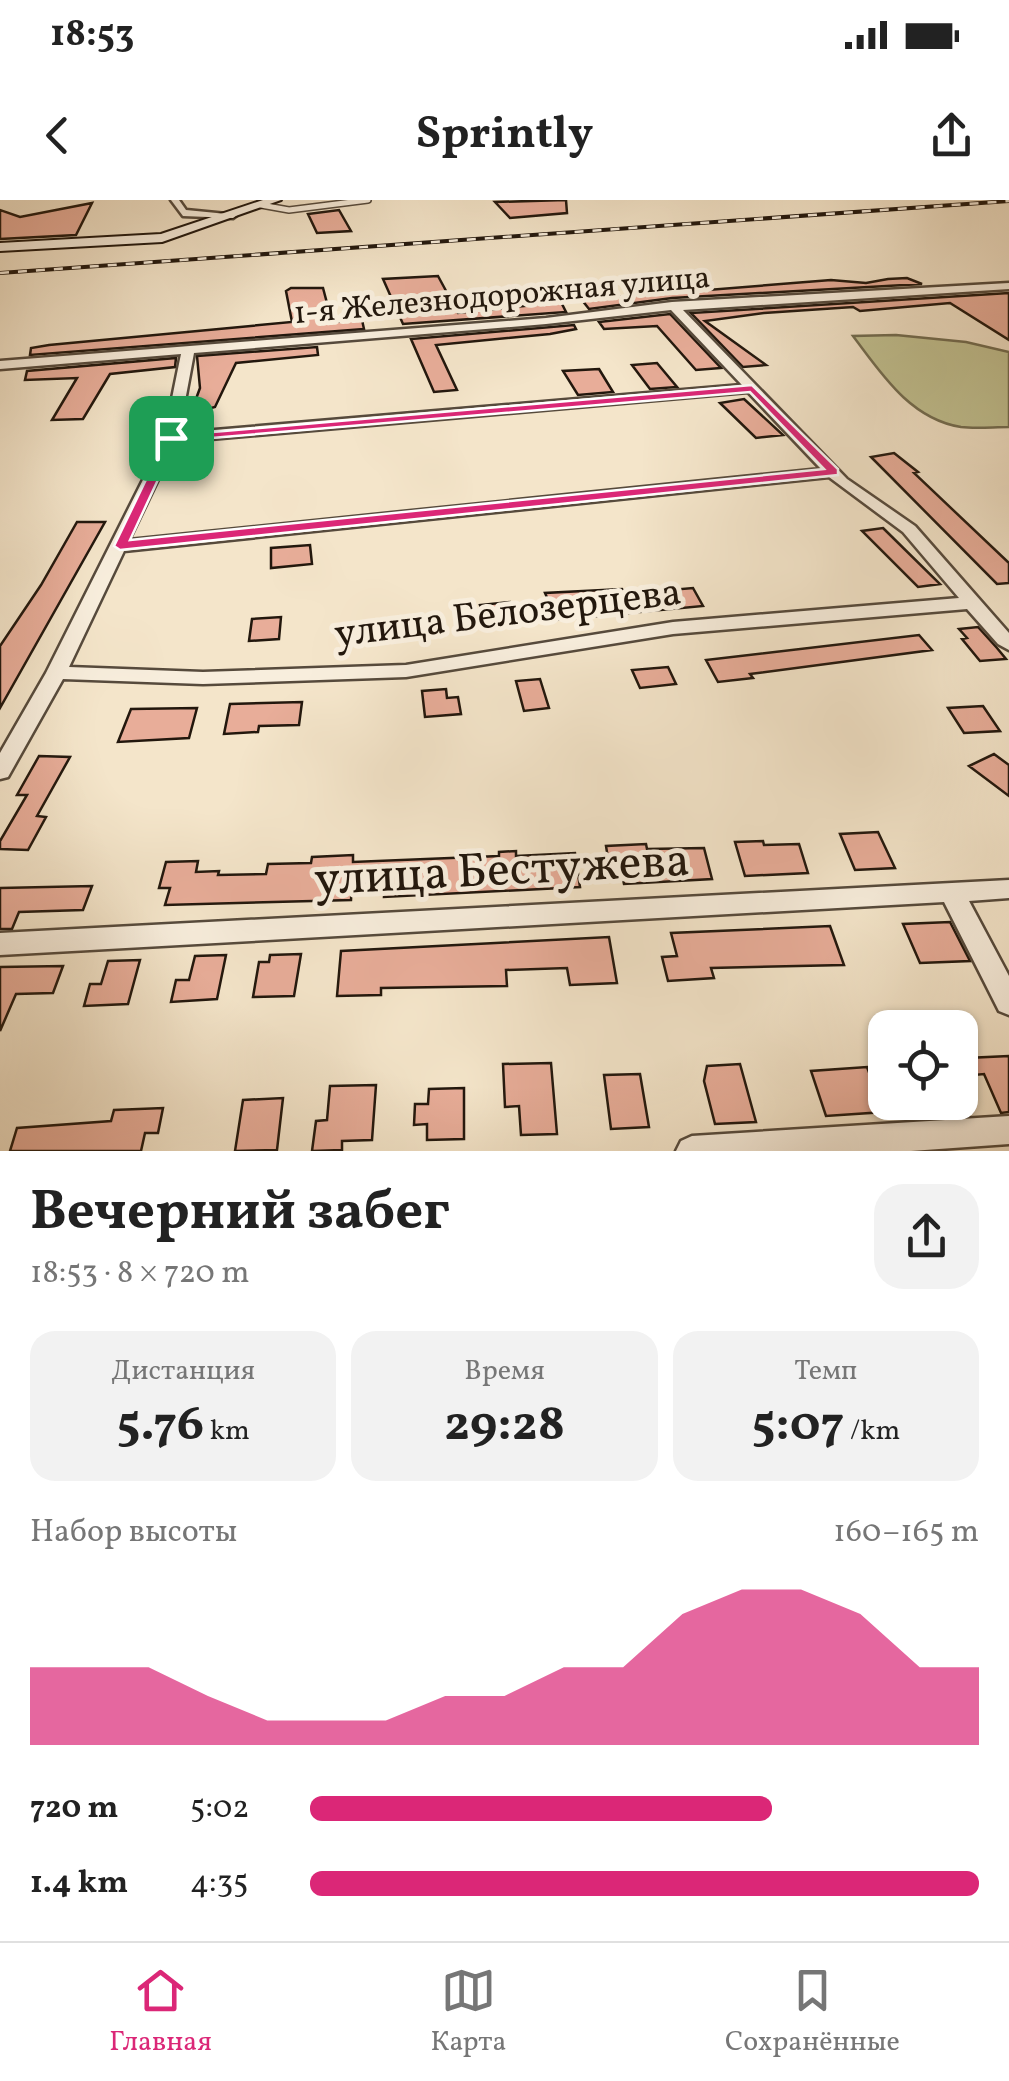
<!DOCTYPE html>
<html lang="ru">
<meta charset="utf-8">
<style>
:root{--surface:#fff;--page:#f2f2f2;--text:#222;--muted:#767676;--line:#e0e0e0;--accent:#db2777}
body{margin:0;font-family:Vollkorn,serif;background:var(--page);color:var(--text);height:100vh;display:flex;flex-direction:column;font-size:38px;white-space:nowrap}
*{box-sizing:border-box;margin:0}
p{font-size:32px;color:var(--muted)}
.icon{flex:none;width:55px;height:55px;fill:none;stroke:currentColor;stroke-width:2;stroke-linecap:round;stroke-linejoin:round}
.map{position:relative;height:951px;overflow:hidden}
.details{display:flex;flex-direction:column;background:var(--surface);flex:1}
.details>*{flex:none}
.controls{position:absolute;left:868px;top:810px;display:grid;gap:20px}
.controls a{display:grid;place-items:center;width:110px;height:110px;border-radius:20px;background:var(--surface);box-shadow:0 2px 8px #0004;font-size:50px}
.pin{position:absolute;display:grid;place-items:center;width:85px;height:85px;color:#fff;margin:-42px;border-radius:20px;box-shadow:0 5px 15px #0006}
.round{display:grid;place-items:center;flex:none;width:105px;height:105px;border-radius:30px;background:var(--page)}
.head{display:flex;align-items:center;justify-content:space-between;height:170px;padding:0 30px}
h1{font-size:55px;font-weight:700;line-height:75px}
.metrics{display:grid;grid-template-columns:repeat(3,1fr);gap:15px;height:170px;padding:10px 30px}
.metrics div{display:grid;align-content:center;border-radius:25px;background:var(--page);text-align:center}
.metrics b{font-size:50px;font-weight:700}
.metrics small{font-size:28px;font-weight:400}
.metrics p{font-size:28px}
.chart{height:280px;padding:20px 30px}
.chart p{display:flex;justify-content:space-between}
.chart svg{width:100%;height:180px;margin-top:10px;fill:var(--accent);opacity:.7}
ul{padding:0 30px;list-style:none;font-size:32px}
li{display:grid;grid-template-columns:160px 120px 1fr;align-items:center;height:75px}
li i{height:25px;border-radius:12px;background:var(--accent)}
.status{display:flex;justify-content:space-between;align-items:center;height:70px;padding:0 50px;background:var(--surface);direction:ltr}
.status svg{height:28px;fill:currentColor}
header{display:flex;justify-content:space-between;align-items:center;height:130px;padding:0 30px;background:var(--surface);font-size:45px;font-weight:700}
.tab-bar{display:flex;justify-content:space-around;align-items:center;height:140px;border-top:2px solid var(--line);background:var(--surface);font-size:28px;color:var(--muted)}
.tab-bar a{display:grid;justify-items:center;gap:5px}
.tab-bar .selected{color:var(--accent)}
.map>svg:first-child{display:block}
.green{fill:#c2c292;stroke:#726c50;stroke-width:2.5}
.building{fill:#e8ad99;stroke:#22170d;stroke-width:2.5}
.lines{fill:none;stroke-linecap:round;stroke-linejoin:round}
.service-casing{stroke:#564a3c;stroke-width:8}
.minor-casing{stroke:#564a3c;stroke-width:5}
.secondary-casing{stroke:#22170d;stroke-width:4}
.service{stroke:#f8eedd;stroke-width:5}
.minor{fill:#f8eedd;fill-rule:evenodd}
.secondary{fill:#f8eedd;fill-rule:evenodd}
.rail-casing{stroke:#22170d;stroke-width:4}
.rail{stroke:#f8eedd;stroke-width:2.5;stroke-dasharray:9;stroke-linecap:butt}
.route{fill:#db2777;stroke:#fff;stroke-width:2.5;fill-rule:evenodd}
.labels{text-anchor:middle;dominant-baseline:central;stroke-width:10;stroke-linejoin:round;paint-order:stroke}
.far-street-label{font-size:32px;fill:#22170d;stroke:#f8eedd}
.street-label{font-size:40px;fill:#22170d;stroke:#f8eedd}
.near-street-label{font-size:48px;fill:#22170d;stroke:#f8eedd}
</style>
<div class="status"><b>18:53</b><svg viewBox="0 0 49 12"><path d="M0 12V9h3v3zM5 12V6h3v6zM10 12V3h3v9zM15 12V0h3v12zM26 1h20v11H26zM47 4h2v5h-2z"/></svg></div>
<header><svg class="icon" aria-label="back" viewBox="0 0 24 24"><path d="M15 5l-7 7 7 7"/></svg>Sprintly<svg class="icon" aria-label="share" viewBox="0 0 24 24"><path d="M12 15V3M7 8l5-5 5 5M5 13v7h14v-7"/></svg></header>
<div class="map">
<svg width="1009" height="951" viewBox="0 0 1009 951">
<rect width="100%" height="100%" fill="#f4e5ca"/>
<filter id="stains"><feTurbulence type="fractalNoise" baseFrequency=".002" numOctaves="4"/><feColorMatrix values="0 0 0 0 .2 0 0 0 0 .09 0 0 0 0 .02 0 0 0 .5 -.17"/></filter>
<radialGradient id="worn" r=".72"><stop offset=".6" stop-color="#630" stop-opacity="0"/><stop offset="1" stop-color="#630" stop-opacity=".3"/></radialGradient>
<!-- green -->
<path class="green" d="M896 135 966 142 1009 152V227C993 227 976 229 961 227 910 219 881 173 853 136Z"/>
<!-- building -->
<path class="building" d="M566 0 567 13 510 18 495 2Z
M92 3 76 35 0 39V10L20 17Z
M339 10 351 31 317 33 308 14Z
M438 76 458 113 561 102 566 112 403 124 383 79Z
M888 79 907 78 922 84 672 98 589 109 582 100 831 80 866 83Z
M291 88H323L332 122 362 120 364 129 30 155 31 148 49 145 292 122 286 91Z
M1009 93V140L950 103 860 111 853 107 764 113 705 121 766 165 743 167 691 113Z
M670 114 721 168 696 170 657 126 604 129 599 122Z
M574 125 576 129 550 134 436 145 457 190 434 192 411 139Z
M317 147 318 155 236 163 215 207 211 208 209 214 190 215 200 188 197 156Z
M176 158 175 167 110 174 83 219 52 220 77 178 25 180 27 171Z
M657 163 677 187 650 189 632 165Z
M599 169 613 192 578 195 563 171Z
M744 199 783 235 756 238 720 203Z
M894 253 918 272 914 273 1009 363V383L997 384 871 257Z
M77 322H105L0 508V446L41 385Z
M883 328 940 384 918 387 862 331Z
M310 345 312 364 271 368V348Z
M693 388 703 406 557 420 545 393 622 389 625 394Z
M510 402 517 422 486 425 480 405Z
M281 417 279 439 249 441 252 419Z
M978 427 997 448 1006 459 980 461 962 439 967 438 959 429Z
M919 435 932 450 750 474 753 478 718 482 706 460Z
M668 467 676 484 640 488 632 470Z
M540 479 549 508 524 511 516 481Z
M446 489 447 498 458 497 461 514 425 517 422 491Z
M302 502 299 525 259 526 258 532 224 534 230 504Z
M983 506 1000 531 964 533 948 508Z
M197 508 189 538 118 542 131 509Z
M994 554 1009 565V596L969 566Z
M39 556 70 557 37 616 46 617 28 650 0 649V641L27 595H17Z
M878 632 895 668 855 670 840 634Z
M763 641 764 645 799 644 808 673 745 676 735 642Z
M646 644 647 649 704 648 712 679 624 684 620 665H609L606 646Z
M516 651V656L575 653 580 687 384 697 385 682 352 683 351 700 165 705 170 688H159L166 662 198 661 196 672 219 671 218 675 266 674 268 664 311 663 312 657 353 655V662L499 656V652Z
M92 686 83 710 19 712 12 729H0V688Z
M950 722 970 761 920 763 903 724Z
M830 726 844 765 711 768 714 778 668 781 662 757 677 756 671 733Z
M609 737 617 783 570 785 567 768 506 770 507 786 381 788V795L337 796 341 751Z
M301 754 294 796 253 797 259 762H269L270 755Z
M226 755 217 799 171 802 176 780H189L195 756Z
M140 760 128 804 84 806 90 784H101L108 761Z
M63 766 53 793 16 794 0 831V767Z
M1009 856V912L1001 913 984 874 974 875 967 858Z
M551 863 557 934 521 935 519 906 505 907 503 864Z
M740 864 756 922 715 924 704 881 707 866Z
M867 867 884 912 826 916 811 871Z
M640 874 649 927 611 929 604 875Z
M376 885 372 940 342 941V950L312 951 316 921 327 920 330 886Z
M464 888V939L427 940V924L414 925 415 904H428L429 889Z
M283 898 277 950 235 951 243 900Z
M163 908 158 933H145L141 951H10L17 928 111 921 114 910Z"/>
<g class="lines">
<defs>
<path id="service" d="M261 5 289 10 368 0"/>
<path id="minor" d="M171 0H179L186 10 237 15 233 18 183 16Z
M1009 83V89L683 110 847 279 915 326 1009 433V450L998 444 967 409 673 434 406 477 203 484 63 479 8 577 0 579V553L46 473 164 238 181 154 0 169V161L546 118 672 102ZM671 110 742 185 179 233 194 153 546 124ZM748 192 821 269 129 340 176 242ZM829 277 903 332 959 398 673 422 406 465 203 472 69 467 124 351Z
M1009 680V698L969 701 1009 776V815L999 811 944 702 0 755V733Z
M1009 916V944L911 951H676L681 941 692 936Z"/>
<path id="secondary" d="M263 0H281L162 42 0 51V43L161 34Z"/>
</defs>
<!-- service casing -->
<use href="#service" class="service-casing"/>
<!-- minor casing -->
<use href="#minor" class="minor-casing"/>
<!-- secondary casing -->
<use href="#secondary" class="secondary-casing"/>
<!-- service -->
<use href="#service" class="service"/>
<!-- minor -->
<use href="#minor" class="minor"/>
<!-- secondary -->
<use href="#secondary" class="secondary"/>
<defs>
<path id="rail" d="M0 73 1009 1"/>
</defs>
<!-- rail casing -->
<use href="#rail" class="rail-casing"/>
<!-- rail -->
<use href="#rail" class="rail"/>
</g>
<!-- route -->
<path class="route" d="M752 185 838 269V275L120 350 114 346 167 236ZM750 192 824 269 130 340 176 241Z"/>
<g class="labels">
<!-- far-street labels -->
<g class="far-street-label">
<text transform="translate(502 97) rotate(-5)">1-я Железнодорожная улица</text>
</g>
<!-- street labels -->
<g class="street-label">
<text transform="translate(508 415) rotate(-7)">улица Белозерцева</text>
</g>
<!-- near-street labels -->
<g class="near-street-label">
<text transform="translate(502 672) rotate(-3)">улица Бестужева</text>
</g>
</g>
<rect width="100%" height="100%" filter="url(#stains)"/>
<rect width="100%" height="100%" fill="url(#worn)"/>
</svg>
<div class="controls">
<a><svg class="icon" aria-label="locate" viewBox="0 0 24 24"><circle cx="12" cy="12" r="6"/><path d="M12 2v4M12 18v4M2 12h4M18 12h4"/></svg></a>
</div>
<div class="pin" style="left:171px;top:238px;background:#1e9e55"><svg class="icon" aria-label="arrive" viewBox="0 0 24 24"><path d="M6 21V4h12l-3 4 3 4H6"/></svg></div>
</div>
<section class="details">
<div class="head"><div><h1>Вечерний забег</h1><p>18:53 · 8 × 720 m</p></div><a class="round"><svg class="icon" aria-label="share" viewBox="0 0 24 24"><path d="M12 15V3M7 8l5-5 5 5M5 13v7h14v-7"/></svg></a></div>
<div class="metrics">
<div><p>Дистанция</p><b>5.76<small> km</small></b></div>
<div><p>Время</p><b>29:28</b></div>
<div><p>Темп</p><b>5:07<small> /km</small></b></div>
</div>
<div class="chart"><p><span>Набор высоты</span>160–165 m</p>
<svg viewBox="0 0 160 44" preserveAspectRatio="none"><path d="M0 44V25L10 25L20 25L30 32L40 38L50 38L60 38L70 32L80 32L90 25L100 25L110 12L120 6L130 6L140 12L150 25L160 25V44z"/></svg>
</div>
<ul>
<li><b>720 m</b>5:02<i style="width:69%"></i></li>
<li><b>1.4 km</b>4:35<i style="width:100%"></i></li>
</ul>
</section>
<nav class="tab-bar">
<a class="selected"><svg class="icon" aria-label="home" viewBox="0 0 24 24"><path d="M3 11l9-7 9 7M6 9v11h12V9"/></svg>Главная</a>
<a><svg class="icon" aria-label="map" viewBox="0 0 24 24"><path d="M3 6l6-2 6 2 6-2v14l-6 2-6-2-6 2zM9 4v14M15 6v14"/></svg>Карта</a>
<a><svg class="icon" aria-label="saved" viewBox="0 0 24 24"><path d="M7 4h10v16l-5-4-5 4z"/></svg>Сохранённые</a>
</nav>
